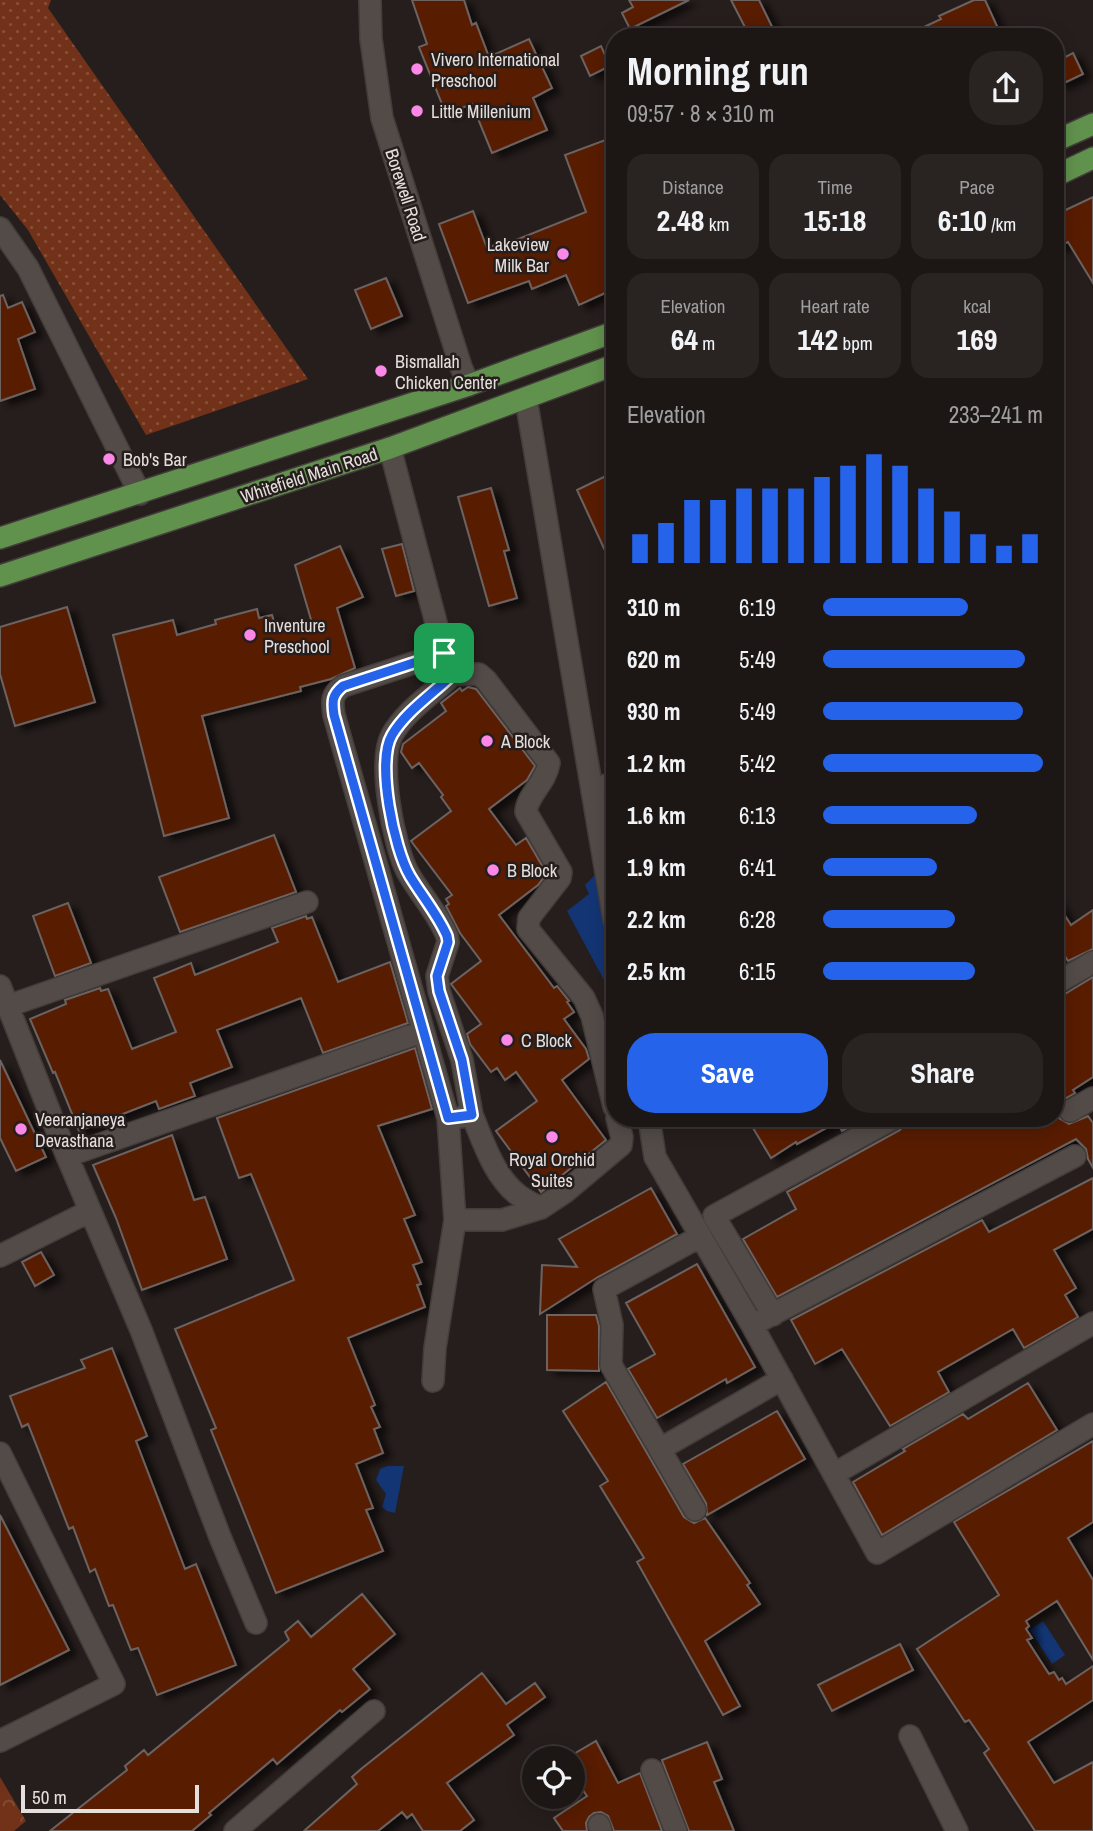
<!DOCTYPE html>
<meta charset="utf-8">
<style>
:root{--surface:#1c1615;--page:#292322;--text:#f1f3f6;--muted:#a09fa0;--line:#3a3534;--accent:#2563eb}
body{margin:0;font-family:"Archivo Narrow",sans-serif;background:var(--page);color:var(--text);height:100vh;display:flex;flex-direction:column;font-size:26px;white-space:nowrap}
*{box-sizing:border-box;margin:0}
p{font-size:23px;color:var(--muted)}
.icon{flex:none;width:38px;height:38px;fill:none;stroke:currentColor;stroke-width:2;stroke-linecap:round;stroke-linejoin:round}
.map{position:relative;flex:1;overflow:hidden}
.drawer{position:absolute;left:606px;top:28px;width:458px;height:1099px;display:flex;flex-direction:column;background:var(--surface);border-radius:28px;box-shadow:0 4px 18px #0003,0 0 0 2px var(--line)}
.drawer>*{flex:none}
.tools{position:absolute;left:522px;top:1746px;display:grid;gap:14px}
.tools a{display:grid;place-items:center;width:63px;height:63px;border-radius:50%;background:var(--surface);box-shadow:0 4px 18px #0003,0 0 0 2px var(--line);font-size:35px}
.scale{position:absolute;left:21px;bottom:18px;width:178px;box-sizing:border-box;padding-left:7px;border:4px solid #e4dfdd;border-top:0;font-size:19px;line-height:24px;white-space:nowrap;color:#e4dfdd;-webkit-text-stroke:5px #261e1c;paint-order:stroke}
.pin{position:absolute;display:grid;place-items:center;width:60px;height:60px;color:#fff;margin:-30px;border-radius:14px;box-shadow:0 4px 10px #0006}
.round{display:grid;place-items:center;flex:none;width:74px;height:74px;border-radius:28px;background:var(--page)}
.summary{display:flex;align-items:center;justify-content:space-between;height:119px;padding:0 21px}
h1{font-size:38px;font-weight:800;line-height:52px}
.stats{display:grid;grid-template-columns:repeat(3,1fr);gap:10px;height:119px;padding:7px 21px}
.stats div{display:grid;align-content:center;border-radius:18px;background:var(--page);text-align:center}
.stats b{font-size:30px;font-weight:800}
.stats small{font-size:19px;font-weight:400}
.stats p{font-size:19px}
.chart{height:196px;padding:14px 21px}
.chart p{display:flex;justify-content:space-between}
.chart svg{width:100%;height:126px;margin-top:7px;stroke:var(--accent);stroke-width:6}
.primary-button{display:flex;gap:14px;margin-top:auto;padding:14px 21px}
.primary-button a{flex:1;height:80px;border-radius:28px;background:var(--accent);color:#fff;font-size:28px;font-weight:800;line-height:80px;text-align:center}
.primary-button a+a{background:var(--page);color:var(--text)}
ul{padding:0 21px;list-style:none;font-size:23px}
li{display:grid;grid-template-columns:112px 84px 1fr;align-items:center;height:52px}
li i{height:18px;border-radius:9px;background:var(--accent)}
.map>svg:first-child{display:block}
.grass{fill:url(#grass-dots)}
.forest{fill:url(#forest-crowns)}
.water{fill:#133574}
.building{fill:#581e06;stroke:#6c6360;stroke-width:2;filter:url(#shadow)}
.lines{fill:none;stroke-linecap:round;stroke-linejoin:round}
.minor-casing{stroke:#423c3a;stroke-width:24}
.major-casing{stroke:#423c3a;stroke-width:24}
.minor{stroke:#534b48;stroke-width:21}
.major{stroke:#61924d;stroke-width:21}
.route-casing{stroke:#fff;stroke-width:14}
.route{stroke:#2563eb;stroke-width:9}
.poi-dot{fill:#fb87e6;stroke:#261e1c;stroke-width:2.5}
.labels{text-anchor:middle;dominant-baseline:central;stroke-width:5;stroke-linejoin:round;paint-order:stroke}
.poi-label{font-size:18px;fill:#e4dfdd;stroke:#261e1c;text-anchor:start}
.street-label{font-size:18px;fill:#e4dfdd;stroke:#261e1c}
</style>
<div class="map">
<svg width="1093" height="1831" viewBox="0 0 1093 1831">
<defs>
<pattern id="grass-dots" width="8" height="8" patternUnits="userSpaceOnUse" patternTransform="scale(1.75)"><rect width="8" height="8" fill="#723219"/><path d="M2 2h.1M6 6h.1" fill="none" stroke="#864f3a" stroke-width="1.8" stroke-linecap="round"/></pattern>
<pattern id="forest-crowns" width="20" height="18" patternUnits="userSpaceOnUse" patternTransform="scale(1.75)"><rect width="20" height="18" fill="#723219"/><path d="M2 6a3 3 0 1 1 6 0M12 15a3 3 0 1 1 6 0" fill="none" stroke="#864f3a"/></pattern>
<filter id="shadow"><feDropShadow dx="8" dy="4.5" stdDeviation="3.5" flood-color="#0009"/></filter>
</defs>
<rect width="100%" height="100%" fill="#261e1c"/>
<!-- grass -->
<path class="grass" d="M0 0H51L48 8 308 379 146 435 28 230 0 195Z"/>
<!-- forest -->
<path class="forest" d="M0 1777 26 1821 14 1831H0Z"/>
<!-- water -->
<path class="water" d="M597 873 614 967V976L605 982 567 911 589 894 585 885Z
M387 1466H404L395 1513 387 1511 382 1507 386 1494 376 1480 380 1469Z
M1043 1621 1065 1655 1052 1664 1030 1630Z"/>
<!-- building -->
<path class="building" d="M412 0H464L472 25 476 23 489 57 529 39 552 88 533 98 547 130 492 153 472 104 446 114 419 47 427 44Z
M629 0H689L630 29 622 13 633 7Z
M731 0H759L777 37H750Z
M974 0H985L1002 37H903L941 19 939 16Z
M601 46 610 66 590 76 581 56Z
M1073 53 1083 74 1060 85 1055 74V62Z
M608 139 614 156V289L579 305 566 275 532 289 529 281 468 303 439 224 473 211 487 248 495 245 496 248 586 212 565 155Z
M1093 197V283L1068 242 1055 248V215Z
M386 278 402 316 371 329 355 290Z
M3 295 8 308 22 302 35 332 18 339 35 389 0 401V296Z
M614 472V570L577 490Z
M491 488 509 550 504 551 517 598 489 606 458 497Z
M402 544 414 591 396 596 382 549Z
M340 546 363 597 337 608 355 668 331 679 300 687 301 691 202 716 229 818 164 836 113 635 173 620 177 635 216 624 215 620 257 609 259 618 272 615 277 632 312 623 295 565Z
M67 607 95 702 15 726 0 674V627Z
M468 687 476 689 535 766 527 780 489 809 516 845 526 838 547 874 538 885 499 915 554 988 557 986 569 1001 567 1002 574 1012 564 1019 586 1049 589 1059 562 1080 606 1140 541 1192 496 1131 537 1101 516 1072 505 1080 497 1068 491 1072 470 1044 467 1034 481 1024 451 984 481 961 460 933 446 906 449 904 446 899 452 895 411 841 451 811 441 797 443 795 419 763 412 768 401 752 403 744 446 711 441 703 460 688 462 691Z
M274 835 296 892 180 932 159 877Z
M1055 900 1071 925 1093 910V949L1068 961 1055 940Z
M68 903 91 963 55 976 33 916Z
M306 916 307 919 312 917 338 982 390 962 408 1023 323 1053 301 998 217 1030 232 1067 190 1083 195 1096 159 1109 156 1101 79 1131 55 1072 53 1073 30 1019 66 1004 65 1000 100 988 101 991 108 989 132 1049 176 1032 154 978 191 963 195 975 278 942 272 928Z
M1093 977V1077L1073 1090 1075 1093 1063 1100 1057 1110 1059 1118 1069 1124 1088 1116 1093 1123V1168L1088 1159 1086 1149 1076 1139 777 1297 743 1239 796 1209 787 1192 900 1130 907 1118H1055V1000Z
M415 1048 432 1109 378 1126 415 1215 404 1219 422 1262 413 1265 421 1284 417 1285 425 1307 348 1338 375 1405 371 1407 380 1427 374 1429 383 1453 356 1464 373 1508 366 1510 383 1551 276 1593 211 1430 216 1428 175 1329 294 1280 251 1174 239 1178 217 1118Z
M0 1060 46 1157 16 1171 0 1138Z
M747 1118H866L842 1131 837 1122 797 1144 796 1142 771 1158Z
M172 1135 194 1200 205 1197 227 1259 142 1290 116 1218 93 1165Z
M1093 1178V1229L1054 1250 1076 1288 1065 1295 1078 1317 1024 1348 1013 1329 938 1372 949 1392 890 1426 842 1349 815 1364 791 1320 982 1220 989 1232Z
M651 1188 677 1234 598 1277 540 1314 542 1265 577 1267 559 1239Z
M41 1252 54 1275 35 1286 22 1262Z
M697 1264 755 1367 727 1383 726 1379 657 1418 628 1369 655 1354 626 1303Z
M547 1315H596L599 1326V1371L547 1370Z
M112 1348 147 1436 136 1441 162 1509 185 1569 196 1564 236 1665 157 1695 138 1648 131 1650 113 1605 109 1606 95 1569 90 1572 73 1527 69 1529 28 1424 22 1427 10 1396 85 1368 81 1360Z
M606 1382 684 1517 694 1523 705 1518 750 1583 747 1585 760 1604 705 1641 740 1706 723 1715 637 1562 644 1558 600 1486 608 1481 563 1411Z
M1028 1383 1057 1430 882 1535 853 1482 905 1451 903 1449 963 1414 968 1419Z
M777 1411 805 1459 707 1515 706 1503 683 1464Z
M1093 1441V1522L1068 1538 1093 1580V1660L1057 1601 1026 1621 1029 1626 1026 1629 1032 1638 1027 1640 1049 1674 1054 1672 1059 1680 1062 1678 1066 1684 1093 1666V1700L1028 1742 1054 1783 1093 1762V1831H1035L984 1753 989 1749 969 1720 965 1722 917 1649 999 1595 954 1522Z
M0 1515 69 1650 0 1685Z
M362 1594 395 1634 353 1669 370 1689 342 1712 340 1710 277 1764 273 1759 209 1813 211 1815 192 1831H50L127 1770 125 1766 144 1750 148 1755 289 1640 285 1632 298 1621 311 1637Z
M900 1644 913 1670 832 1711 818 1685Z
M482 1673 506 1704 535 1683 545 1697 507 1725 514 1735 447 1783 474 1820 460 1831H423L412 1814 407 1818 402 1812 378 1831H304L357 1784 352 1777 361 1769Z
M596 1741 618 1783 640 1773 662 1831H614L608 1816 601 1812 594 1813 589 1817 586 1823 587 1831H563L554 1818 587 1796 572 1775V1755Z
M707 1742 722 1779 714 1782 734 1831H689L663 1763 662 1760Z"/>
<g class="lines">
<defs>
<path id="minor" d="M370 0 371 39 382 118 461 367 469 385
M0 228 28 268 140 494
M526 399 614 920
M390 448 444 653 453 674H479L486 680 549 763C546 783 527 795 526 812L561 872 560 878 529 918 528 929 584 998 592 1016 614 1107
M453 674C434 693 406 710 392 735 377 761 394 845 407 871 419 893 438 913 447 936L448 942 437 976 439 991 462 1060 472 1115
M592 791 614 782
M1055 984 1093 962
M0 986 67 1156 141 1330 220 1537 256 1623
M8 1006 307 902
M1070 1111 1093 1098
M461 1117 472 1115C483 1141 494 1176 517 1194 524 1200 533 1204 541 1208
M649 1118 655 1157 752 1325 877 1553 1093 1424
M67 1156 410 1036
M455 1220H502L541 1208 565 1192 621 1145 622 1137 617 1118
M0 1256 90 1211
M773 1315 714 1216 894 1118
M752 1325 1075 1156
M433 1381 435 1348 455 1220 448 1118 334 715C332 701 331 695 343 686L444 653
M660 1449 782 1379
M0 1453 114 1684 0 1741
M834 1474 1093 1323
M695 1510 611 1365 612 1325 604 1289 701 1236
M910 1736 957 1831
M652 1770 676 1831
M599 1825 601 1831
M235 1831 374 1711"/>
<path id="major" d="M1055 141 1093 124
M1055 176 1093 158
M0 538 469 385 614 332
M0 576 390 448 614 365"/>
</defs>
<!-- minor casing -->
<use href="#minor" class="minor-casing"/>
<!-- major casing -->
<use href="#major" class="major-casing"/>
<!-- minor -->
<use href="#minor" class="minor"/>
<!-- major -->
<use href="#major" class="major"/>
</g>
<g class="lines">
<defs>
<path id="route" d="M444 653 453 674C434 693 406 711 392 735 376 762 394 849 410 876 422 896 438 915 447 936L448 942 437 976 439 991 462 1060 472 1115 448 1118 334 715C332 701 332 695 343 686Z"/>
</defs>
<!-- route casing -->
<use href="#route" class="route-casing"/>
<!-- route -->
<use href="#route" class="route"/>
</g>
<!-- markers -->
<g class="poi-dot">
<circle cx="417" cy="69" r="7"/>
<circle cx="417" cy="111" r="7"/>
<circle cx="563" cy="254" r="7"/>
<circle cx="381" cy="371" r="7"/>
<circle cx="109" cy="459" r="7"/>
<circle cx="250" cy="635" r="7"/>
<circle cx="487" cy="741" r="7"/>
<circle cx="493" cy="870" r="7"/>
<circle cx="507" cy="1040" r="7"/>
<circle cx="21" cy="1129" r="7"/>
<circle cx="552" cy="1137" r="7"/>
</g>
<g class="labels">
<!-- poi labels -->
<g class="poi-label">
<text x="431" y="59">Vivero International<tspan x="431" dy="21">Preschool</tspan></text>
<text x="431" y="111">Little Millenium</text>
<text x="549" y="244" text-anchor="end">Lakeview<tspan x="549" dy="21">Milk Bar</tspan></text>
<text x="395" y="361">Bismallah<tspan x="395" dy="21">Chicken Center</tspan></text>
<text x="123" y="459">Bob's Bar</text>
<text x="264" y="625">Inventure<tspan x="264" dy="21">Preschool</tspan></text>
<text x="501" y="741">A Block</text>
<text x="507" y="870">B Block</text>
<text x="521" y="1040">C Block</text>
<text x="35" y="1119">Veeranjaneya<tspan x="35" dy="21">Devasthana</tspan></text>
<text x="552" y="1159" text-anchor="middle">Royal Orchid<tspan x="552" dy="21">Suites</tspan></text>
</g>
<!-- street labels -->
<g class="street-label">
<text transform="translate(406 195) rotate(72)">Borewell Road</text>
<text transform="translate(309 475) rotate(-18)">Whitefield Main Road</text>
</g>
</g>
</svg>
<div class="tools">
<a><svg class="icon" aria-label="locate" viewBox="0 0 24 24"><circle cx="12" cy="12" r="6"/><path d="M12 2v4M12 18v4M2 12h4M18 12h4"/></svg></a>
</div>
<div class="scale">50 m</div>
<div class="pin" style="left:444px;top:653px;background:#1e9e55"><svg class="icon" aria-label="arrive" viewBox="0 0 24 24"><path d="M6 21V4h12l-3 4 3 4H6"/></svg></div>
<section class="drawer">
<div class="summary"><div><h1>Morning run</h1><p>09:57 · 8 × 310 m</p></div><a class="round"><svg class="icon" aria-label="share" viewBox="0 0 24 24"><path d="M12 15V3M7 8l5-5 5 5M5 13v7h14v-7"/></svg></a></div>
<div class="stats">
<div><p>Distance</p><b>2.48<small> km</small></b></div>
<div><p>Time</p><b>15:18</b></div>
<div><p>Pace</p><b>6:10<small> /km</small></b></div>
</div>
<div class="stats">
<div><p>Elevation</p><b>64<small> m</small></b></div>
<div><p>Heart rate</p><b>142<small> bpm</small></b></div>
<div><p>kcal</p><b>169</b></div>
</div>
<div class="chart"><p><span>Elevation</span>233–241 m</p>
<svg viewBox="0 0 160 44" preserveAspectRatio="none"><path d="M5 44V34M15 44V30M25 44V22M35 44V22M45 44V18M55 44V18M65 44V18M75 44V14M85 44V10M95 44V6M105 44V10M115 44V18M125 44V26M135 44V34M145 44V38M155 44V34"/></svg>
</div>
<ul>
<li><b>310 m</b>6:19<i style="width:66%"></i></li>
<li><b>620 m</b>5:49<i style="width:92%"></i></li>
<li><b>930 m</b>5:49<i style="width:91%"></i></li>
<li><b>1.2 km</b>5:42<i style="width:100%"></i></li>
<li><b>1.6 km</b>6:13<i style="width:70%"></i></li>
<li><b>1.9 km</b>6:41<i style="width:52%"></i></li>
<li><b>2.2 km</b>6:28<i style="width:60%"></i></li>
<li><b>2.5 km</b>6:15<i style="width:69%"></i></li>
</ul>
<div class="primary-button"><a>Save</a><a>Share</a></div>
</section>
</div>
